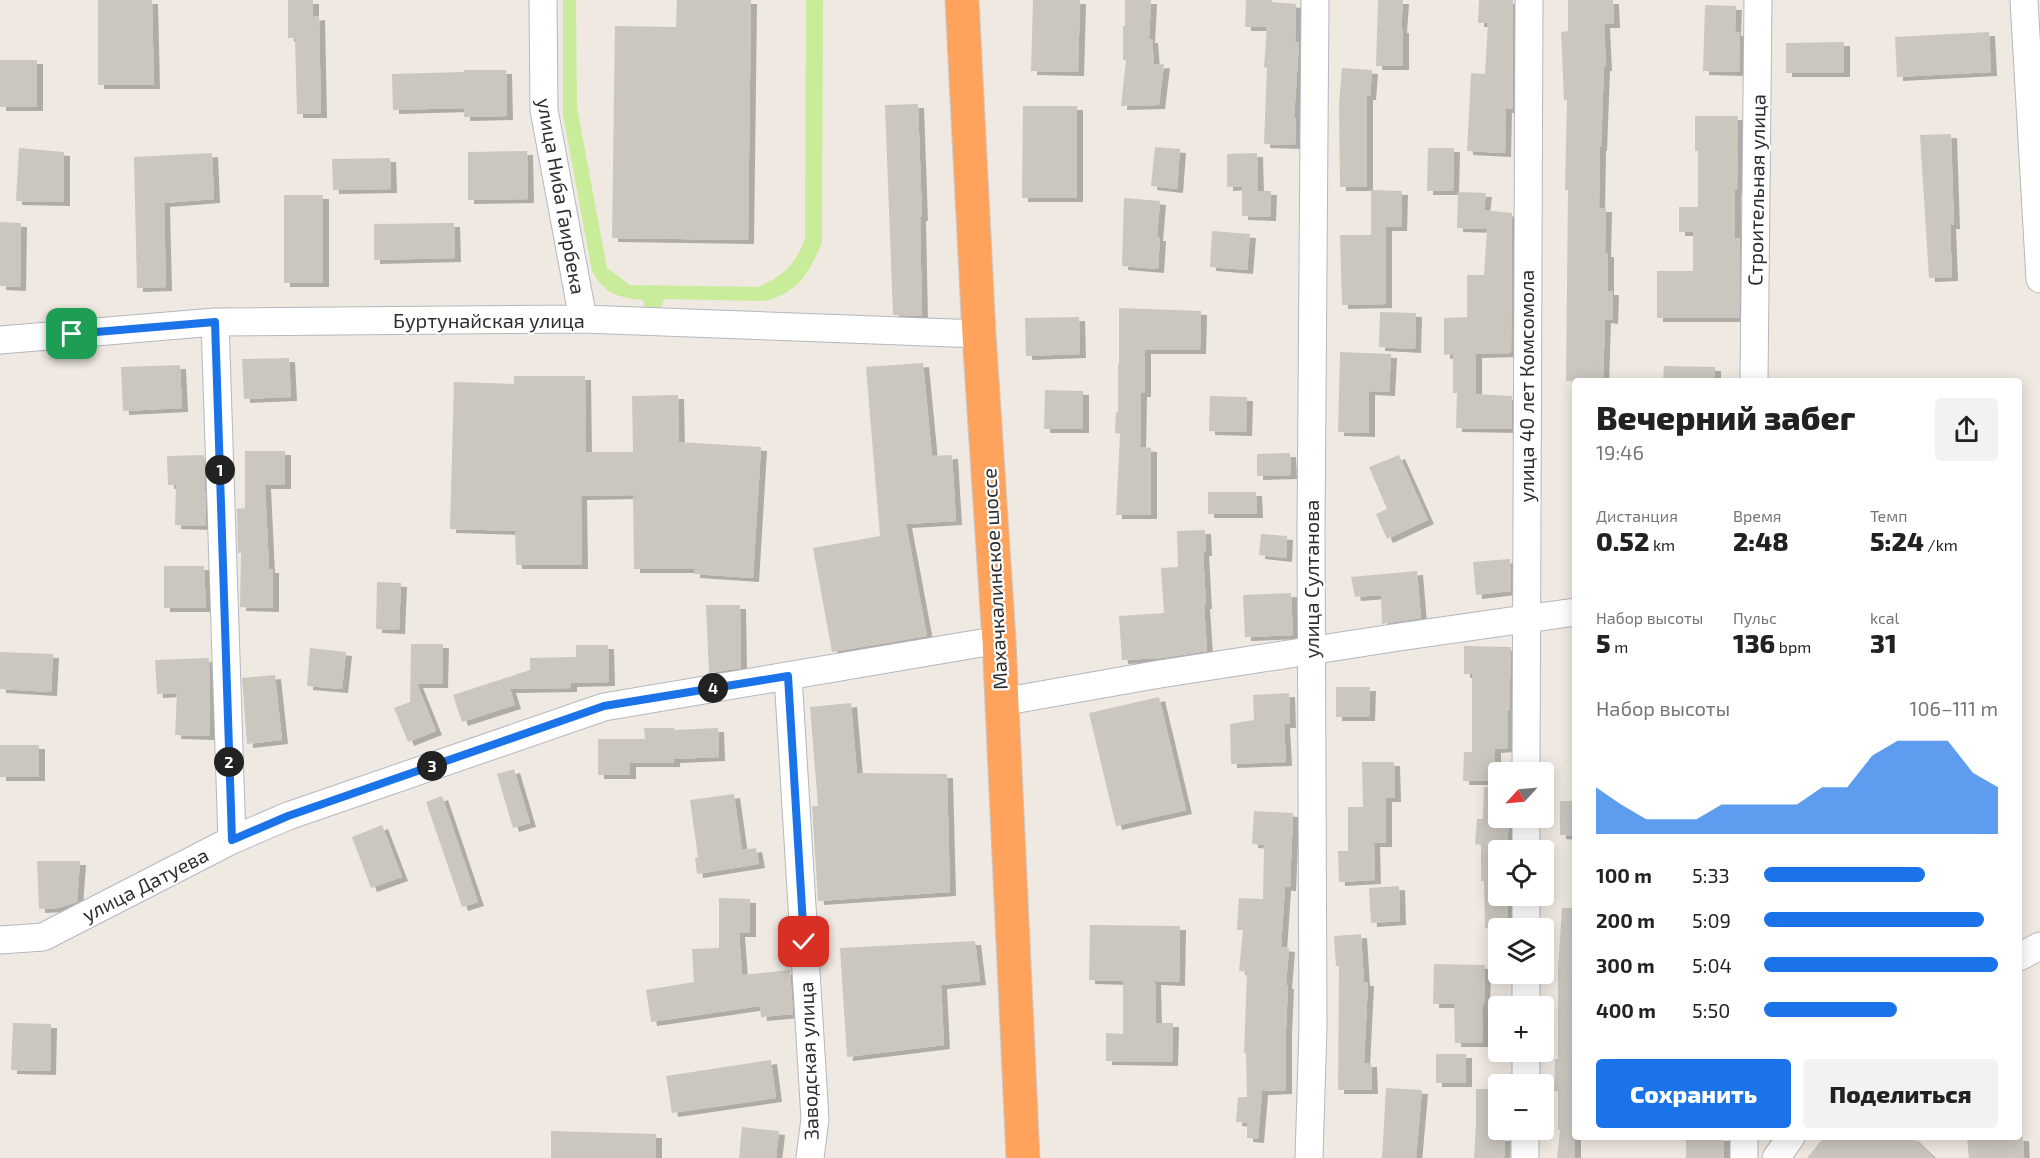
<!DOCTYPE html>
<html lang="ru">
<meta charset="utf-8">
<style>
:root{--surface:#fff;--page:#f2f2f2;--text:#222;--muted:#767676;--accent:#1a73e8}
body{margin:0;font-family:"Exo 2",sans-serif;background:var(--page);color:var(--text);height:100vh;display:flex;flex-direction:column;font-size:22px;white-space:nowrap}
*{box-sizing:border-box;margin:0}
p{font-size:20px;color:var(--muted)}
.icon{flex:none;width:33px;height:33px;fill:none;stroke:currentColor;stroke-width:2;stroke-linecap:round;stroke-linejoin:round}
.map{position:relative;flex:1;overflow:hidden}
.panel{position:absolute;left:1572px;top:378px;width:450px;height:762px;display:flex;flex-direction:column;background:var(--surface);border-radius:6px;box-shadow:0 3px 15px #0003}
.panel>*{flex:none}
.needle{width:39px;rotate:244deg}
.controls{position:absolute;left:1488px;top:762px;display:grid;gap:12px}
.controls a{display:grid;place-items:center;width:66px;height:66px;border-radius:6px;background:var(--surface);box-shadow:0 3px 15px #0003;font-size:30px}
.pin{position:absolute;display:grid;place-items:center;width:51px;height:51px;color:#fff;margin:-26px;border-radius:12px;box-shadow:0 3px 9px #0006}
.km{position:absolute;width:30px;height:30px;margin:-15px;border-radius:50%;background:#222;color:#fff;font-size:16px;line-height:30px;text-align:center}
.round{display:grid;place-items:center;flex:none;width:63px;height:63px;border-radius:6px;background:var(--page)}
.overview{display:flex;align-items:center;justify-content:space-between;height:102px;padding:0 24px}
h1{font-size:33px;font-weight:800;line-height:45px}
.metrics{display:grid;grid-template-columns:repeat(3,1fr);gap:9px;height:102px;padding:6px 24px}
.metrics div{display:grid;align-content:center}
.metrics b{font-size:26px;font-weight:800}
.metrics small{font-size:16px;font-weight:400}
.metrics p{font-size:16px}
.chart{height:168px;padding:12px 24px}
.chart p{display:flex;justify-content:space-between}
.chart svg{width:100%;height:108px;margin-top:6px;fill:var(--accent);opacity:.7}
.cta{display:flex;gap:12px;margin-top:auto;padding:12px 24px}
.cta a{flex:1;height:69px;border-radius:6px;background:var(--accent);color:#fff;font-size:24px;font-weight:800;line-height:69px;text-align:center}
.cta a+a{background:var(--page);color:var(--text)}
ul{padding:0 24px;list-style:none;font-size:20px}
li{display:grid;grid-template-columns:96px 72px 1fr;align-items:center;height:45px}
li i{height:15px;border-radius:8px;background:var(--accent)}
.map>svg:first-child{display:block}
.pitch{fill:#c9ec9a}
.building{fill:#cbc7bf;filter:url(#shadow)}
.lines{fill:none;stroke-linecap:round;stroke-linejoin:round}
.minor-casing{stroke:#b4b7c1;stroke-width:29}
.highway-casing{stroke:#c9c9c9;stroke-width:35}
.minor{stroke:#fff;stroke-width:27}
.highway{stroke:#ffa35c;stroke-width:33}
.route-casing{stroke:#fff;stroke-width:12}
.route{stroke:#1a73e8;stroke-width:8}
.labels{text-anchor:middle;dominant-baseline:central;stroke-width:4.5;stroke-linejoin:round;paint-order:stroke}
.street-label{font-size:20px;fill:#2e2e2e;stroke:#fff}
</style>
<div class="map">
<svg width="2040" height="1158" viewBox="0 0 2040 1158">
<defs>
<filter id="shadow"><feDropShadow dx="6" dy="4" stdDeviation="0" flood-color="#0004"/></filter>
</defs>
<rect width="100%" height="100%" fill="#efe9e1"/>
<!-- pitch -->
<path class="pitch" d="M563 0H576L577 107 607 268 630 285 759 287C784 275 795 265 805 239L806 0H823L822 243C808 274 799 292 765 301L664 299 661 309H645L643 300C617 297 606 295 592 271L563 115Z"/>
<!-- building -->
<path class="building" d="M98 0H152L154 85H98Z
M288 0H313V17L319 16 321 114H297L295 38H288Z
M677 0H751L748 240 612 238 615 26 676 27Z
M1033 0H1080L1078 72 1031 71Z
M1125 0H1151L1149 39H1152L1154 65 1164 64 1159 105 1121 106 1126 60H1123V26H1125Z
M1246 0H1272V2L1296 4 1295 42 1299 43 1294 118H1296L1295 145 1264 144 1267 68 1264 67 1267 27H1245Z
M1378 0H1403L1401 29H1403V66H1376Z
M1479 0H1513V109H1506L1505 153 1467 151 1471 73 1485 74 1488 23H1478Z
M1568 0H1613L1614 24H1604L1606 67H1604L1601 147H1600L1599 208H1606L1605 253H1608V291H1613L1612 320 1605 319 1603 381H1566L1568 190H1565L1567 100H1564L1561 32 1568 31Z
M1705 5 1736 6 1735 32H1740L1739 72 1703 71Z
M1989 32 1991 72 1897 77 1895 37Z
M1844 42V73H1786V43Z
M0 60H37V107H0Z
M1342 68 1372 70 1370 96H1367V187H1340L1339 105Z
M464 70H506L507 116 464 117V108L393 110 392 74 464 72Z
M918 104 922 217H920L922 316 893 315 885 105Z
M1023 106H1077V198H1022Z
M1695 116H1738L1737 190H1735V238H1740L1739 318H1657V271H1693V232H1679V207H1698V151H1695Z
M1951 134 1954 225H1950L1952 277 1929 278 1920 135Z
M1155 147 1180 149 1177 189 1151 186Z
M19 148 64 152V202L16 201Z
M1428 148H1454L1453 191H1427Z
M527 151 528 199 468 200V152Z
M212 153 214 199 164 203 166 287 137 288 134 157Z
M1257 153 1258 191H1271L1270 217 1242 216V186L1227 187V154Z
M390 158 391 189 333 190 332 159Z
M1371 190 1402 191 1401 227H1386V304L1342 305 1340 235H1371Z
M1458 192 1486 193 1484 210 1512 213 1511 353 1476 354V394L1512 396V429L1456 428 1457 393H1453V354L1444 355V318L1467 317V275H1484L1487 229 1457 228Z
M284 195H323V283H284Z
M1124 198 1160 201 1157 237H1160L1158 269 1122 266Z
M0 222 21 223 20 287 0 286Z
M454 223 455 258 374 260V224Z
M1212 231 1250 234 1247 270 1210 267Z
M1119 308 1201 311 1200 350H1145V393H1141L1140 447 1151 448V515H1116L1120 434 1115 433 1116 412H1118V364H1119Z
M1380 312 1416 313 1415 349 1379 347Z
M1079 317 1080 354 1026 356 1025 318Z
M1340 352 1391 354 1389 392 1369 391V433L1338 432Z
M289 358 291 397 244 399 242 359Z
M923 363 932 456 952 455 956 521 906 524 927 636 832 652 813 548 880 536 866 367Z
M180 365 182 408 123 411 121 367Z
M1664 366 1715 367V381H1663Z
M514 376H585L586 452H633L632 396 678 395 679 442 761 447 753 578 694 574V569H634L633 495 581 496 582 565H516L515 531 450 529 454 382 514 384Z
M1045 390 1083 391V429H1044Z
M1210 396 1247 397 1246 432 1209 431Z
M245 451H285V485H265L269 569H273V608L240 607 241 553H238L237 509 245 508Z
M1290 453 1291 475 1257 476V454Z
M204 455 206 526 175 525 176 485H168L167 456Z
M1399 455 1428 520 1387 539 1376 514 1387 509 1369 467Z
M1208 492H1256L1257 514H1208Z
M1205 530 1206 552H1203L1206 605H1204L1207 651 1162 658 1122 660 1119 616 1164 613 1161 568 1178 567 1177 531Z
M1261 534 1287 536 1286 558 1259 555Z
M1510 559 1511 591 1476 595 1473 562Z
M164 566H204L206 608H164Z
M1417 571 1421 618 1382 624 1381 595 1355 597 1351 577Z
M377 582 401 583 399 630 376 629Z
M1291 593 1293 635 1245 637 1243 595Z
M706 605H740L741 668 709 673Z
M411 644H443L442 684H417L436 731 408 742 394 708 410 702Z
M576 645H608L609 682 571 683V688L510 689 515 705 462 722 453 695 530 670V658L576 657Z
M1464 646 1511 647 1509 711H1507L1508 748 1495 749V781H1463L1464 752H1472V674H1464Z
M310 648 346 652 342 689 307 686Z
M0 652 53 654 51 692 0 689Z
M209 658 210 736 175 735 177 693 157 694 155 660Z
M275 675 282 740 247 744 242 678Z
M1336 687H1370L1369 717H1336Z
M1289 693 1290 724H1284L1286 762 1231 764 1230 724 1254 720 1253 695Z
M1159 697 1186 810 1116 826 1089 713Z
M851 703 857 773 947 774 950 892 818 901 812 806H818L810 707Z
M644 728H674V730L718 728 719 757 674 759V763H630V775H598V739H645Z
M0 745H39V777H0Z
M1362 762H1394L1395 798H1386V843H1374L1375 880 1339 882 1338 851H1348V807H1363Z
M514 769 530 823 513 828 497 774Z
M1484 787 1498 788V821H1509L1507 847 1498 846V897H1508V928H1485L1484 881H1481V845L1475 844 1477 819H1483Z
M734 794 742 850 756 848 759 864 697 874 695 858 698 857 690 800Z
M442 796 478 902 462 907 426 802Z
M1560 801H1575V836L1560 835Z
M1254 811 1293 813 1290 887H1285L1281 947 1289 948 1286 985H1288L1286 1029V1090L1262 1091 1258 1139 1247 1138V1123L1236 1122 1238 1097H1247L1246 1053H1244L1247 972 1239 971 1243 930H1237L1239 898 1263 899 1264 845 1252 844Z
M382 825 402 877 371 888 352 837Z
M37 861H80L77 902 58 908 39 909Z
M1399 886 1400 921 1371 923 1369 888Z
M719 898 750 899V933H739L742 975 790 970 793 1014 761 1017 760 1006 651 1022 646 990 694 982 692 949 719 948Z
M1562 908H1575V1158H1557L1560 1130H1558V1091H1554L1555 1059H1558V969Z
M1090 925 1180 926 1179 982 1155 981 1156 1023H1173L1172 1062 1106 1061V1033L1123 1034V981L1089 980Z
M1361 934 1364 982H1368L1364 1063H1371L1372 1090H1338L1339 966H1336L1334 936Z
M975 941 980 981 941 985 944 1045 847 1057 840 948Z
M1434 964 1485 965 1484 1005H1482L1483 1043H1455L1454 1004H1433Z
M13 1023 51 1024 50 1071 11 1070Z
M1436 1054H1466V1083H1436Z
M771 1060 776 1098 672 1113 666 1076Z
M1386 1088 1422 1090 1416 1158H1382Z
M1476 1089H1498V1137H1505L1504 1158H1474L1476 1124Z
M742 1127 779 1131 776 1158H739Z
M551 1131 656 1134V1158H551Z
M1686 1137H1724V1158H1686Z
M1824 1137H1912L1934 1158H1807Z
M1967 1137H2023L2024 1158H1969Z"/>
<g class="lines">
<defs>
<path id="minor" d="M543 0 544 110 583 319
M2024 0 2040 279
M215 322 232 840
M0 340 215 322 583 319 979 334
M1754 381 1758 0
M788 676 815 1119 810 1158
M1001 702 1160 674 1399 637 1575 612
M1526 772 1529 0
M1526 818V850
M1526 896V928
M0 940 43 937 232 840 288 816 604 707 999 640
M2019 957 2040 946
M1526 974V1006
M1526 1084V1052
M1309 1158 1313 1027 1311 532 1315 0
M1525 1158V1130
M1744 1158V1137
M1776 1158 1791 1137"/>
<path id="highway" d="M962 0 979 334 999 640 1023 1158"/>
</defs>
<!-- minor casing -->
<use href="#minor" class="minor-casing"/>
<!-- highway casing -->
<use href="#highway" class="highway-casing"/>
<!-- minor -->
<use href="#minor" class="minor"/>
<!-- highway -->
<use href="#highway" class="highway"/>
</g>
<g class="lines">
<defs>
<path id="route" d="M72 334 215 322 232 840 288 816 604 706 788 676 804 942"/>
</defs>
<!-- route casing -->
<use href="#route" class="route-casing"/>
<!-- route -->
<use href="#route" class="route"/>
</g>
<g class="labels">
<!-- street labels -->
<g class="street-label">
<text transform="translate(1756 190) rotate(-89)">Строительная улица</text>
<text transform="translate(562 196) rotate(80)">улица Ниба Гаирбека</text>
<text x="489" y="320">Буртунайская улица</text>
<text transform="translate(1526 386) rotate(-90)">улица 40 лет Комсомола</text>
<text transform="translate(994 579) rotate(-93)">Махачкалинское шоссе</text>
<text transform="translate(1311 579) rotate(-90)">улица Султанова</text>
<text transform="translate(145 884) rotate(-27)">улица Датуева</text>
<text transform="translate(808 1061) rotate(-92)">Заводская улица</text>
</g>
</g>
</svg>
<div class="controls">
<a><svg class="needle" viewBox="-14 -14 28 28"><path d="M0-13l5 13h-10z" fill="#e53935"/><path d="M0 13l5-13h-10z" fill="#767676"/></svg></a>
<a><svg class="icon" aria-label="locate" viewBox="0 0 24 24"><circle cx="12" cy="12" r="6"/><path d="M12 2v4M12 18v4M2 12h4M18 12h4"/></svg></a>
<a><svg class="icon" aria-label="layers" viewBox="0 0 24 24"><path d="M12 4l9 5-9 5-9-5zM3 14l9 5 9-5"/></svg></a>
<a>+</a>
<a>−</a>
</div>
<div class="pin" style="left:72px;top:334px;background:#1e9e55"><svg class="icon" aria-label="arrive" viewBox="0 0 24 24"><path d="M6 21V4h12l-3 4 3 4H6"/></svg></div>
<div class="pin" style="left:804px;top:942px;background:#d93025"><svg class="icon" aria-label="check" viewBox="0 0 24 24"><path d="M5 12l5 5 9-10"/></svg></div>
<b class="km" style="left:220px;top:470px">1</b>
<b class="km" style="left:229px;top:762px">2</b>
<b class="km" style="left:432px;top:766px">3</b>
<b class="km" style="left:713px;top:688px">4</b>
<section class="panel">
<div class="overview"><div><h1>Вечерний забег</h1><p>19:46</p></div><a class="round"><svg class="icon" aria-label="share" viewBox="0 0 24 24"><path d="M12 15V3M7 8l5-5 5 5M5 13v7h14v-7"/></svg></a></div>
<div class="metrics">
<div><p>Дистанция</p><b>0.52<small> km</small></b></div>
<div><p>Время</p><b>2:48</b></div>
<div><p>Темп</p><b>5:24<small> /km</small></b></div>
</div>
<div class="metrics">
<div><p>Набор высоты</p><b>5<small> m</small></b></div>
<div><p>Пульс</p><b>136<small> bpm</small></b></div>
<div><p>kcal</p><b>31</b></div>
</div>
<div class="chart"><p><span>Набор высоты</span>106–111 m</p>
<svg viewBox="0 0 160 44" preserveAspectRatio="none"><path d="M0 44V25L10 32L20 38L30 38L40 38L50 32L60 32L70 32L80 32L90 25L100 25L110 12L120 6L130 6L140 6L150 19L160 25V44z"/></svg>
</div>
<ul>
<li><b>100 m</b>5:33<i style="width:69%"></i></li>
<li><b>200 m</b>5:09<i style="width:94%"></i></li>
<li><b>300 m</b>5:04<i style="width:100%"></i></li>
<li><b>400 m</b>5:50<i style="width:57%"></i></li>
</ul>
<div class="cta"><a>Сохранить</a><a>Поделиться</a></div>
</section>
</div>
